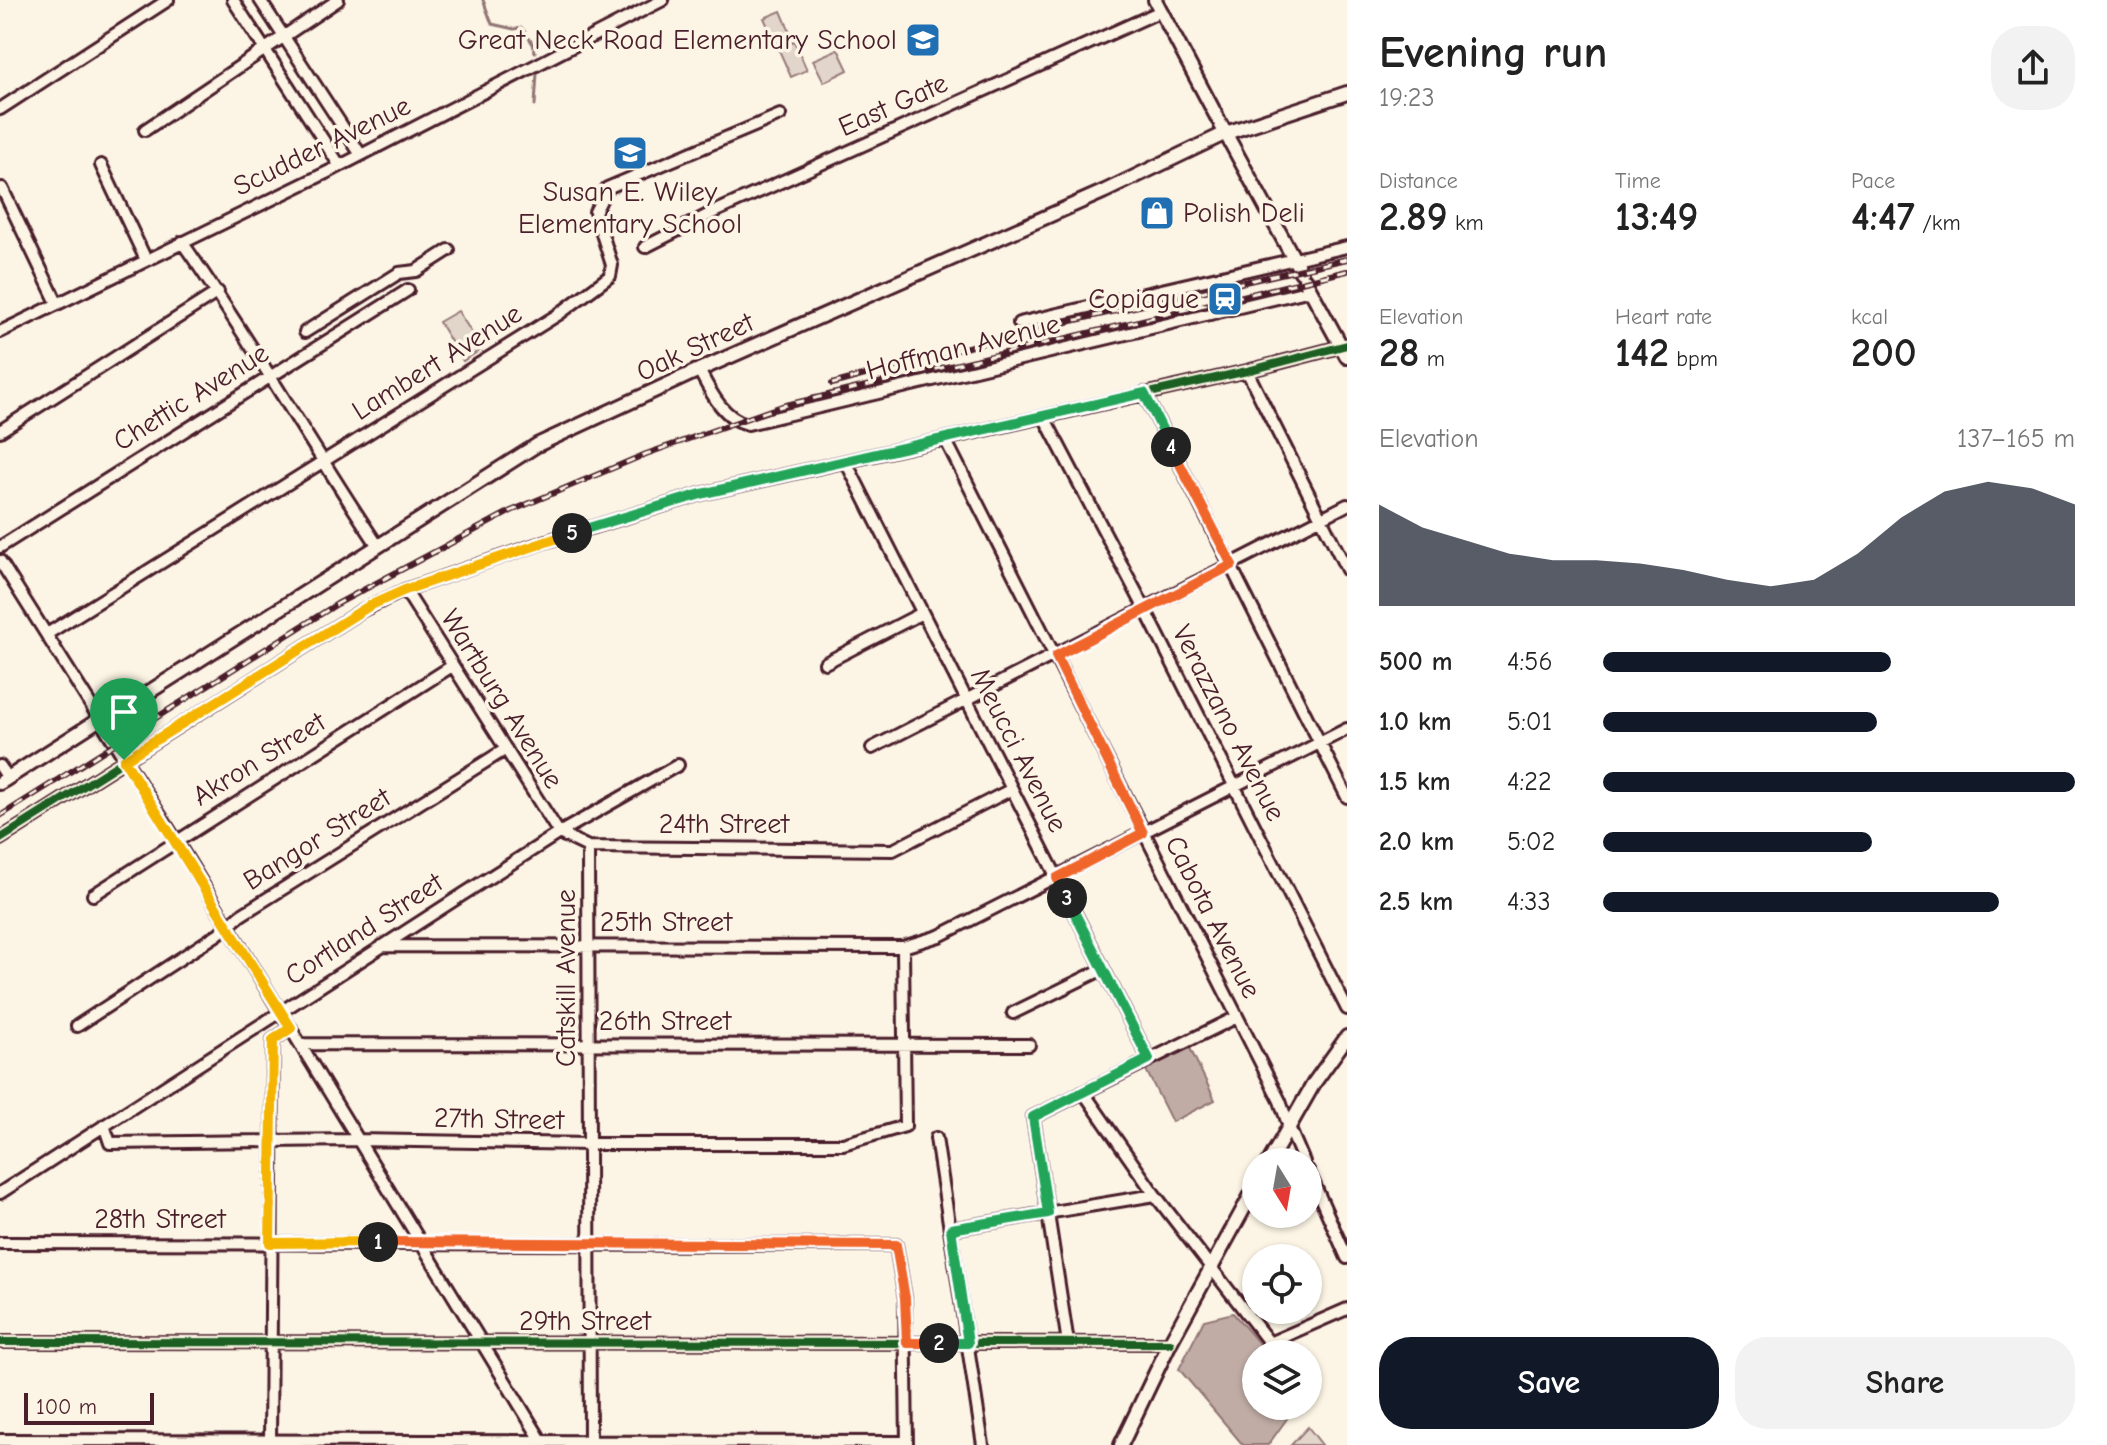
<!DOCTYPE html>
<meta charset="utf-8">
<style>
:root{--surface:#fff;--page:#f2f2f2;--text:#222;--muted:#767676;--accent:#111827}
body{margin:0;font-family:"Comic Neue",sans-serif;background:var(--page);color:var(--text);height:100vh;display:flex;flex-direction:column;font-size:30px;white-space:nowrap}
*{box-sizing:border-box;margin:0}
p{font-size:26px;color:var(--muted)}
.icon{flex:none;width:44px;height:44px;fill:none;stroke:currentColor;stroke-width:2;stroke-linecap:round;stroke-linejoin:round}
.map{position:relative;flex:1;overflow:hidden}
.sheet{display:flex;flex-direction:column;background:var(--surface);width:760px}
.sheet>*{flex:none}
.needle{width:52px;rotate:169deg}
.controls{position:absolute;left:1242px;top:1148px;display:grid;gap:16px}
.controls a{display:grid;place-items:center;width:80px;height:80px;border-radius:50%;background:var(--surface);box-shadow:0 2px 6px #0004;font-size:40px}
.scale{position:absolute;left:24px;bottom:20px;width:130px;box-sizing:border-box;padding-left:8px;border:4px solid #4a1f2b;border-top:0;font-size:22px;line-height:28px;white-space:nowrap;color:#4a1f2b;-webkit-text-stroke:6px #fcf5e5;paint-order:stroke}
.pin{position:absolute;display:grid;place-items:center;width:68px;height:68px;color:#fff;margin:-82px -34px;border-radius:50% 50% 50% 0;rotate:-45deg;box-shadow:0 0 8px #0007}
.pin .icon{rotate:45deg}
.km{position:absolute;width:40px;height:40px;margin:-20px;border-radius:50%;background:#222;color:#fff;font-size:22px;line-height:40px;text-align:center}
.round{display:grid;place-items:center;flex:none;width:84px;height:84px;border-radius:32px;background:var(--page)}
.summary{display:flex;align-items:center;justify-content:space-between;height:136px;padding:0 32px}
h1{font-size:44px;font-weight:600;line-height:60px}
.metrics{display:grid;grid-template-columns:repeat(3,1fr);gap:12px;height:136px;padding:8px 32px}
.metrics div{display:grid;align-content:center}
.metrics b{font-size:40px;font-weight:600}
.metrics small{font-size:22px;font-weight:400}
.metrics p{font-size:22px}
.chart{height:224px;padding:16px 32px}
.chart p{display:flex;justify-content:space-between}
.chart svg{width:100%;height:144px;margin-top:8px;fill:var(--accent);opacity:.7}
.button{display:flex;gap:16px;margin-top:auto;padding:16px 32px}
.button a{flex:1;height:92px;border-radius:32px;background:var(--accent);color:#fff;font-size:32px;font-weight:600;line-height:92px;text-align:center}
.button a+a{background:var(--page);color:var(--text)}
ul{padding:0 32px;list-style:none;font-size:26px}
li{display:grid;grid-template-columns:128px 96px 1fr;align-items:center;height:60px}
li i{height:20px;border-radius:10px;background:var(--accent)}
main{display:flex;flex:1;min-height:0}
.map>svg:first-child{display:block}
.green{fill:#e2d5ca;stroke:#967a7a;stroke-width:2}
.water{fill:#c0aca5;stroke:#917474;stroke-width:2}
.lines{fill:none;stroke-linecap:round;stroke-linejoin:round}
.stream{stroke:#917474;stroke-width:3}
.minor-casing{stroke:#4a1f2b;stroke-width:16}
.major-casing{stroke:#4a1f2b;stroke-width:18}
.minor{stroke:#fcf5e5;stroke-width:10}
.major{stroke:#fcf5e5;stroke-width:12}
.rail-casing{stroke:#4a1f2b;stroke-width:6}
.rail{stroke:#fcf5e5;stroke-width:3;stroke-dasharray:9;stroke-linecap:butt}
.cycleway-casing{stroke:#fcf5e5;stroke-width:13}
.cycleway{stroke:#1b5e20;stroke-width:8}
.split-1-casing{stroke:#fff;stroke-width:16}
.split-2-casing{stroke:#fff;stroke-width:16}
.split-3-casing{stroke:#fff;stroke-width:16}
.split-4-casing{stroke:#fff;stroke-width:16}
.split-5-casing{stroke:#fff;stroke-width:16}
.split-6-casing{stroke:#fff;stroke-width:16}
.split-1{stroke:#f5b400;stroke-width:10}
.split-2{stroke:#f0652b;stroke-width:10}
.split-3{stroke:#22a559;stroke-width:10}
.split-4{stroke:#f0652b;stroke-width:10}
.split-5{stroke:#22a559;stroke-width:10}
.split-6{stroke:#f5b400;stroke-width:10}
.labels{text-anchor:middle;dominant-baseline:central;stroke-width:7;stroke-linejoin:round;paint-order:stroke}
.poi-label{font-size:28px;fill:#4a1f2b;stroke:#fcf5e5;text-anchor:end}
.street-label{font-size:28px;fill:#4a1f2b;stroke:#fcf5e5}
</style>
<main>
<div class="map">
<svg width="1347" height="1445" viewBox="0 0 1347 1445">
<rect width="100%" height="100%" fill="#fcf5e5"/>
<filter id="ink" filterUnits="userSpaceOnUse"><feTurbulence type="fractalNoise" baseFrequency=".0125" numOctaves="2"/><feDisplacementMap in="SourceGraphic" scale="16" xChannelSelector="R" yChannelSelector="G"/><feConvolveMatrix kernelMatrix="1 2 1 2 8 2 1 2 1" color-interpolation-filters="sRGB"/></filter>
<g filter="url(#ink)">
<!-- green -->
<path class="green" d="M781 11 793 39 777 46 764 18Z
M794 41 807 70 791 77 778 48Z
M838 49 848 70 824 82 813 60Z
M458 311 482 349 463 361 439 322Z
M1308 1427 1322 1445H1291Z"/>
<!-- water -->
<path class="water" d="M1189 1046 1215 1100 1172 1122 1145 1068Z
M1233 1313 1268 1354H1256V1406H1296L1268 1445H1243L1179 1369 1204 1320Z"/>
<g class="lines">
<!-- stream -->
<path class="stream" d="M483 0 492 24 514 29 522 28 533 44 535 52
M535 105 537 73"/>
<defs>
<path id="minor" d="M233 0 340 166
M260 0 361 155
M0 109 168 0
M145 130 338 0
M101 165 146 260
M2 188 57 303
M182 242C251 340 311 446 378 546
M645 247 714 212 1161 11
M1019 323 1347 247
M0 332 334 169 663 0
M305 332 399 273 416 271 449 250
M699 370C710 391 723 419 748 424L1311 290
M1247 371 1347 570
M1144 393 1347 797
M1044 417 1145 609 1347 1009
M0 431 218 292
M945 439 1280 1101 1289 1127 1304 1162
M846 462 1149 1059
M0 547 408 290
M0 561 177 842 544 1445
M405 590 559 833 588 847 893 850 1012 789
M47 634 559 314 610 276 612 265 595 212 607 188 780 115
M825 663 922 613
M872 748 1347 505
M0 766 8 778
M0 839 361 611 405 590 544 542 701 494 1247 371 1347 345
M588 847 590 1445
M93 895 452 666
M382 946 903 947 939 936 1347 729
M1013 1013 1103 969
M77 1026 218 934 241 915 506 749
M300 1044 1029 1045
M1084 1093 1155 1195 1278 1354
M104 1125 110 1143 357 1140 590 1144H843L905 1126 903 947
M936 1138 983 1445
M1308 1170 1347 1258
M0 1193 462 895 559 833 678 765
M951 1229 1155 1195
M0 1243 896 1245 905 1298 907 1445
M0 1342 1170 1343
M1068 1343 1033 1117 1237 1017
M1269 1343 1347 1309
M0 1440 907 1442
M270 1445 273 1040 291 1028"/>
<path id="major" d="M1155 0 1219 121
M1221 125 1301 272
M1305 280 1347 357
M0 783 100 719 127 706 537 445 699 370 1105 191 1226 133 1347 93
M1269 1162 1314 1083 1347 1037
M1121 1445 1170 1343 1256 1186"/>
</defs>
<!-- minor casing -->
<use href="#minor" class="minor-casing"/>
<!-- major casing -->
<use href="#major" class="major-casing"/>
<!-- minor -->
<use href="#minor" class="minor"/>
<!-- major -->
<use href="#major" class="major"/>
<defs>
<path id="rail" d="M832 384 1023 332 1347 259
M0 816 337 604 511 511 646 454 782 406 1347 271"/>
</defs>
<!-- rail casing -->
<use href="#rail" class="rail-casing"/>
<!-- rail -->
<use href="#rail" class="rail"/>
<defs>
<path id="cycleway" d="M0 839 361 611 405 590 544 542 701 494 1247 371 1347 345
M0 1342 1170 1343"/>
</defs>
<!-- cycleway casing -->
<use href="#cycleway" class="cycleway-casing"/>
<!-- cycleway -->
<use href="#cycleway" class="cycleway"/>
</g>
</g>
<g class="lines" filter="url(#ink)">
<defs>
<path id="split-1" d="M124 760 291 1028 273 1040 270 1243 378 1242"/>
<path id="split-2" d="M378 1242 896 1245 905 1298 907 1343H939"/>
<path id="split-3" d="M939 1343H968L951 1229 1048 1213 1033 1117 1149 1059 1067 898"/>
<path id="split-4" d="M1067 898 1057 878 1143 833 1056 656 1232 565 1171 447"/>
<path id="split-5" d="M572 533 701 494 1144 393 1171 447"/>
<path id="split-6" d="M124 760 369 606 405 590 572 533"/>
</defs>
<!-- split-1 casing -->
<use href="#split-1" class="split-1-casing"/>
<!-- split-2 casing -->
<use href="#split-2" class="split-2-casing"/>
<!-- split-3 casing -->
<use href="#split-3" class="split-3-casing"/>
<!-- split-4 casing -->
<use href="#split-4" class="split-4-casing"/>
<!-- split-5 casing -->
<use href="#split-5" class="split-5-casing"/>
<!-- split-6 casing -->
<use href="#split-6" class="split-6-casing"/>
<!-- split-1 -->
<use href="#split-1" class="split-1"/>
<!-- split-2 -->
<use href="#split-2" class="split-2"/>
<!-- split-3 -->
<use href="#split-3" class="split-3"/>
<!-- split-4 -->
<use href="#split-4" class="split-4"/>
<!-- split-5 -->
<use href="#split-5" class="split-5"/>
<!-- split-6 -->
<use href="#split-6" class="split-6"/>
</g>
<!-- icons -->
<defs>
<symbol id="school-square" viewBox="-11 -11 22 22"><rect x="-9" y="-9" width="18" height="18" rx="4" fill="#1f6fb2" stroke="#fcf5e5"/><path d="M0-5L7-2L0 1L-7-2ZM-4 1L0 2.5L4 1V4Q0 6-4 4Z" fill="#fff"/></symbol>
<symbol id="shop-square" viewBox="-11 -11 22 22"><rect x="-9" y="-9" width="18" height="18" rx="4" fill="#1f6fb2" stroke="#fcf5e5"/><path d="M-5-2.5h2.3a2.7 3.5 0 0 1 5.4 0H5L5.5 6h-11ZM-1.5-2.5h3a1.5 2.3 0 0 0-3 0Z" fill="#fff"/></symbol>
<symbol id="station-square" viewBox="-11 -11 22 22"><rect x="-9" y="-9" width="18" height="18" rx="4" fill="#1f6fb2" stroke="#fcf5e5"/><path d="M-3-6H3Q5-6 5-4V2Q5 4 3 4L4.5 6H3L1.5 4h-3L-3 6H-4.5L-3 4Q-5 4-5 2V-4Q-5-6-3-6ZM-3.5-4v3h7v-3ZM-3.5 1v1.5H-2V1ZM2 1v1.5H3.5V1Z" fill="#fff"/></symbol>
</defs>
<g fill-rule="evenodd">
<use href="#school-square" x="903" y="20" width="40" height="40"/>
<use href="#school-square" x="610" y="133" width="40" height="40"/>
<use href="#shop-square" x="1137" y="193" width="40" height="40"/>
<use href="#station-square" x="1205" y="279" width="40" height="40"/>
</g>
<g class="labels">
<!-- poi labels -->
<g class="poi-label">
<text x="897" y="40">Great Neck Road Elementary School</text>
<text x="630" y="192" text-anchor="middle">Susan E. Wiley<tspan x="630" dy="32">Elementary School</tspan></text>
<text x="1183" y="213" text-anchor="start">Polish Deli</text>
<text x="1199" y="299">Copiague</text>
</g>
<!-- street labels -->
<g class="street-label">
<text transform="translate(893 105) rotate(-24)">East Gate</text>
<text transform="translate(322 146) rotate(-26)">Scudder Avenue</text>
<text transform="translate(695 347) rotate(-25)">Oak Street</text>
<text transform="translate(963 347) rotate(-14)">Hoffman Avenue</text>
<text transform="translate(437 362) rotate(-32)">Lambert Avenue</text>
<text transform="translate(191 397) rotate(-32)">Chettic Avenue</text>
<text transform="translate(502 699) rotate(58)">Wartburg Avenue</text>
<text transform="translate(1229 723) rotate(63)">Verazzano Avenue</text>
<text transform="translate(1019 750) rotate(63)">Meucci Avenue</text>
<text transform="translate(259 759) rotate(-32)">Akron Street</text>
<text x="724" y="824">24th Street</text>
<text transform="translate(317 839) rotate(-32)">Bangor Street</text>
<text transform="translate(1213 917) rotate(63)">Cabota Avenue</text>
<text x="666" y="922">25th Street</text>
<text transform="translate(364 929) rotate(-33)">Cortland Street</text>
<text transform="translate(566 978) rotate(-90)">Catskill Avenue</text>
<text x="665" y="1021">26th Street</text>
<text transform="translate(499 1119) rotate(1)">27th Street</text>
<text x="160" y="1219">28th Street</text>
<text x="585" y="1321">29th Street</text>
</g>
</g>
</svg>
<div class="controls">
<a><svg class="needle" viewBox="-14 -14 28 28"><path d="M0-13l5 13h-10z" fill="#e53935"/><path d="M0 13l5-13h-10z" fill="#767676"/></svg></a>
<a><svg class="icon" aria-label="locate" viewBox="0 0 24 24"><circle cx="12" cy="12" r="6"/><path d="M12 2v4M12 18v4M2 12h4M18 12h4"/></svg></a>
<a><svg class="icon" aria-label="layers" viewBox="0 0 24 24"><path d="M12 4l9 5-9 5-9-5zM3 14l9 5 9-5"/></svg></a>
</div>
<div class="scale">100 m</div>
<div class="pin" style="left:124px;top:760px;background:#1e9e55"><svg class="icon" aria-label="arrive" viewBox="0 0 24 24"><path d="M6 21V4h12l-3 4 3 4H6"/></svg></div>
<b class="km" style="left:378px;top:1242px">1</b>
<b class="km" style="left:939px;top:1343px">2</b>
<b class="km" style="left:1067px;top:898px">3</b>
<b class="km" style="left:1171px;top:447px">4</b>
<b class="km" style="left:572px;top:533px">5</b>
</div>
<section class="sheet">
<div class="summary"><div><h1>Evening run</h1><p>19:23</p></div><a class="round"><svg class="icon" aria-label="share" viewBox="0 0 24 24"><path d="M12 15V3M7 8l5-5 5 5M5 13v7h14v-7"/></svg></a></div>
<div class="metrics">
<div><p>Distance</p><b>2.89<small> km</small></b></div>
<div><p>Time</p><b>13:49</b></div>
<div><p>Pace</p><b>4:47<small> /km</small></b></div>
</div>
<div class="metrics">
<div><p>Elevation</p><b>28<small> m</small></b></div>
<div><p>Heart rate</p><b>142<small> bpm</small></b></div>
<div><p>kcal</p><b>200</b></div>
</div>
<div class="chart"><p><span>Elevation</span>137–165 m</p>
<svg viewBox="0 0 160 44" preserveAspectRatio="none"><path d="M0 44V13L10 20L20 24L30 28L40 30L50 30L60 31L70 33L80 36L90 38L100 36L110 28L120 17L130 9L140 6L150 8L160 13V44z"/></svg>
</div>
<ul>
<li><b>500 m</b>4:56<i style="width:61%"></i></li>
<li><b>1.0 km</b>5:01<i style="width:58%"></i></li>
<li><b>1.5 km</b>4:22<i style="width:100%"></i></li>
<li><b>2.0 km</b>5:02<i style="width:57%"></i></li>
<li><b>2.5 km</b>4:33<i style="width:84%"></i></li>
</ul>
<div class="button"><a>Save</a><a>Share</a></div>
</section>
</main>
